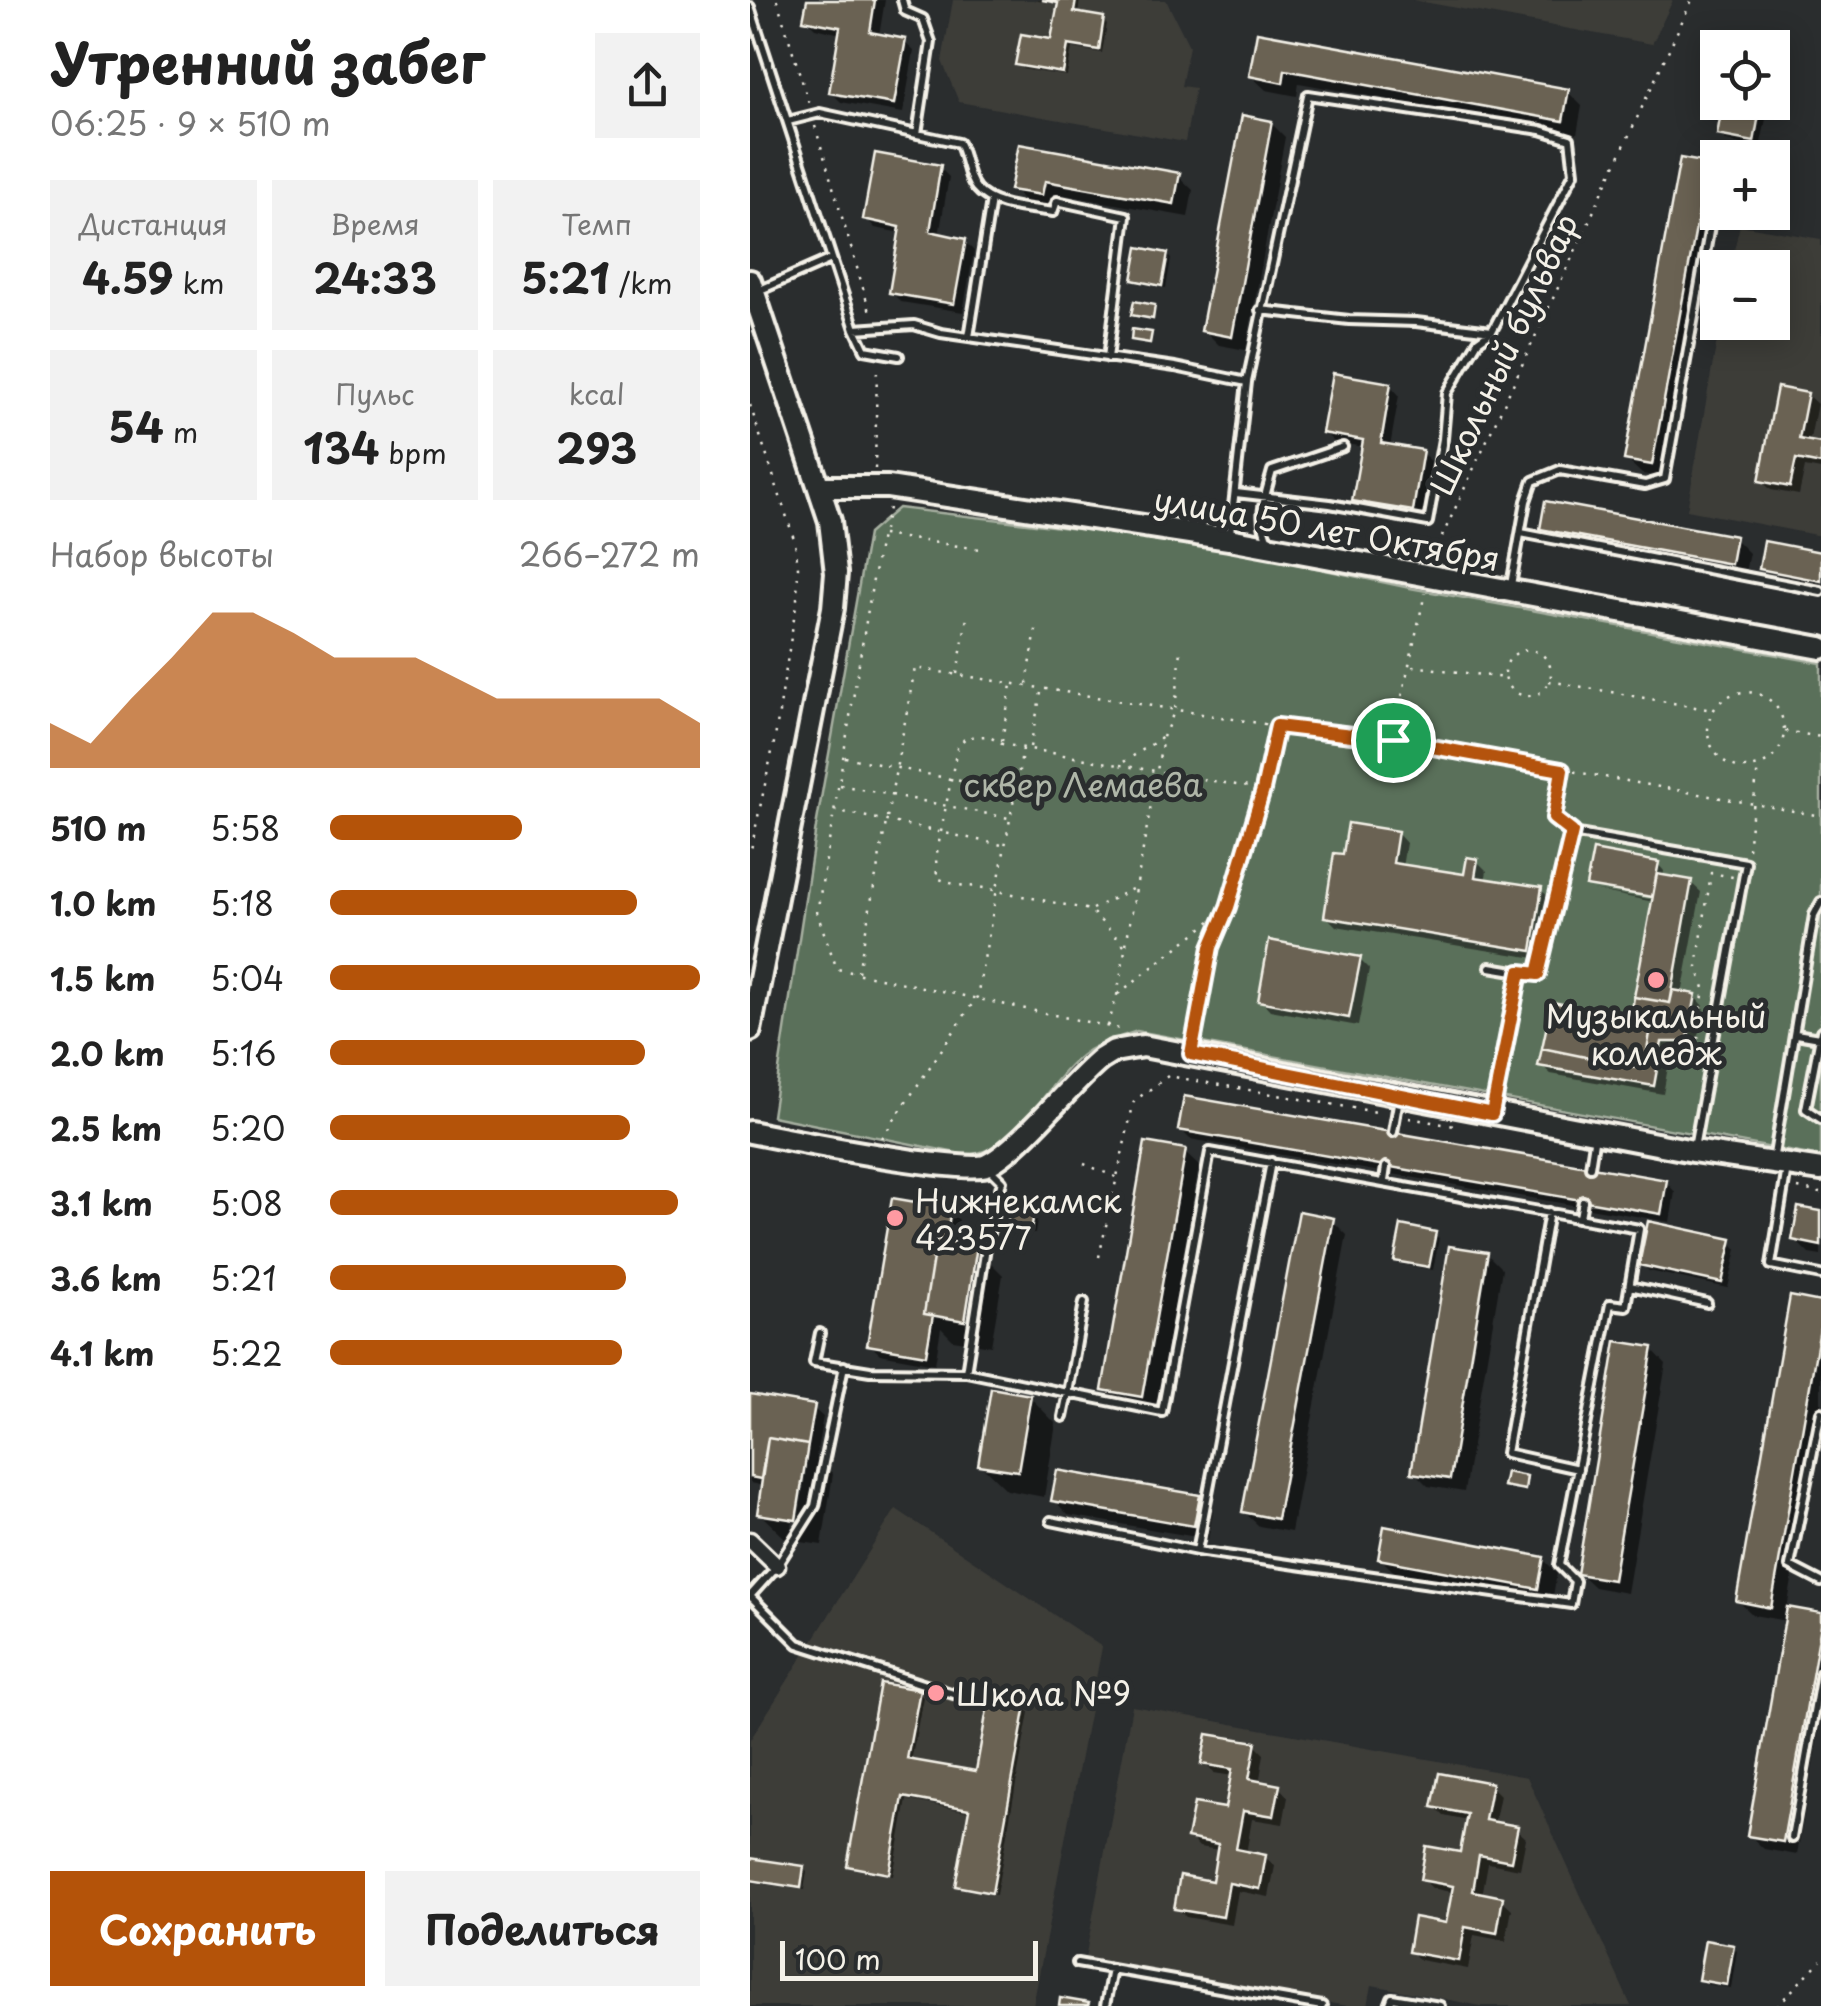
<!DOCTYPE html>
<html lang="ru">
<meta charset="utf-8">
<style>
:root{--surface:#fff;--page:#f2f2f2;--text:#222;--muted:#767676;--accent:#b45309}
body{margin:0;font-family:"Playpen Sans",sans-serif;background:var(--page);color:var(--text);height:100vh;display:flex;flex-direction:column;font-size:38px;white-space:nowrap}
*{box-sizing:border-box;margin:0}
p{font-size:32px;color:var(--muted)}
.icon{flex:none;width:55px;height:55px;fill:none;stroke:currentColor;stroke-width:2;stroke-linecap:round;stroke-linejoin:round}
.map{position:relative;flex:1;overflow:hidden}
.drawer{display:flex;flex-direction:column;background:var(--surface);width:750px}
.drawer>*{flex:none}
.buttons{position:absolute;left:950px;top:30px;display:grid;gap:20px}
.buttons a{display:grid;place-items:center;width:90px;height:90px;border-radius:0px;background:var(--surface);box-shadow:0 5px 25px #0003;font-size:50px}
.scale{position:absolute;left:30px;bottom:25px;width:258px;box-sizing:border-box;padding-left:10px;border:5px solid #f4f1e8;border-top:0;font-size:28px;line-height:35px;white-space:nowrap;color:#f4f1e8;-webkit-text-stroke:8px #2a2d2e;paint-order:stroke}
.pin{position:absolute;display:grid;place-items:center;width:85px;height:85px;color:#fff;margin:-42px;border:5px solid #fff;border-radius:50%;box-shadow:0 2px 10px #0007}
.round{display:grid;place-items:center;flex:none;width:105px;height:105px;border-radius:0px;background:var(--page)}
.head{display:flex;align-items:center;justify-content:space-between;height:170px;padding:0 50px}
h1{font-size:55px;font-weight:700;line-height:75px}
.figures{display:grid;grid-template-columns:repeat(3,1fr);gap:15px;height:170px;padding:10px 50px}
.figures div{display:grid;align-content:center;border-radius:0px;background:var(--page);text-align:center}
.figures b{font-size:42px;font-weight:700}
.figures small{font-size:28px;font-weight:400}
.figures p{font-size:28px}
.chart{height:280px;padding:20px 50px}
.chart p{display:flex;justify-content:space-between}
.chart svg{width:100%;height:180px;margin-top:10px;fill:var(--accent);opacity:.7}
.primary-button{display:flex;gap:20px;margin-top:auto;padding:20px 50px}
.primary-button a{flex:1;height:115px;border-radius:0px;background:var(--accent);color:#fff;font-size:40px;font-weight:700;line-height:115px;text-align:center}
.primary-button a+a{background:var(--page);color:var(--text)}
ul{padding:0 50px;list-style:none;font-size:32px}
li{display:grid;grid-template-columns:160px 120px 1fr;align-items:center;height:75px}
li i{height:25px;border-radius:12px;background:var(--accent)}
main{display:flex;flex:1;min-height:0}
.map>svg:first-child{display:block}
.built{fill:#3d3d39}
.green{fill:#5a6f5a;stroke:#a7b0a1;stroke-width:2.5}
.shadow{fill:#0007;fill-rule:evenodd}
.building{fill:#6a6252;stroke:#f4f1e8;stroke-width:2.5}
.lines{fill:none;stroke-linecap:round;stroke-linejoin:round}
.lane-casing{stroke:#f4f1e8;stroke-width:14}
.street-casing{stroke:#f4f1e8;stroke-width:21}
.secondary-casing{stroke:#f4f1e8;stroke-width:28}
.path{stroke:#f4f1e8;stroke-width:2.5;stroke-dasharray:2.5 8;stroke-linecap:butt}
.lane{stroke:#2a2d2e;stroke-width:6}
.street{stroke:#2a2d2e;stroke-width:14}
.secondary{stroke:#2a2d2e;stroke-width:20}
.route-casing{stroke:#fff;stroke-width:20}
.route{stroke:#b45309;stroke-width:12}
.poi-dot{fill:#ff9aa2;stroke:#2a2d2e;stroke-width:4}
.labels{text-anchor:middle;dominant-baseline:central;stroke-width:10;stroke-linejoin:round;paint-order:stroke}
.street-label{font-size:32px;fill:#f4f1e8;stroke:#2a2d2e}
.park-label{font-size:32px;fill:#afb6a8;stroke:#2a2d2e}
.poi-label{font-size:32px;fill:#f4f1e8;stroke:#2a2d2e;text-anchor:start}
</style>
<main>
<section class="drawer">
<div class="head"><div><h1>Утренний забег</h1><p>06:25 · 9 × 510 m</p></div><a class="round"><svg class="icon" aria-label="share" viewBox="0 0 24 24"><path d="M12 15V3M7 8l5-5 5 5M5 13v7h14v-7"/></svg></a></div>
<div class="figures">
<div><p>Дистанция</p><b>4.59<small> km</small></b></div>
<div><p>Время</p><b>24:33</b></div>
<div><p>Темп</p><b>5:21<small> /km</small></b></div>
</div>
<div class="figures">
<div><b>54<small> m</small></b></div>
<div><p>Пульс</p><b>134<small> bpm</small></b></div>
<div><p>kcal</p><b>293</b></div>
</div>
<div class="chart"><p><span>Набор высоты</span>266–272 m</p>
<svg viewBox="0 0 160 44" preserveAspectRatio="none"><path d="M0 44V33L10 38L20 27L30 17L40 6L50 6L60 11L70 17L80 17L90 17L100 22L110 27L120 27L130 27L140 27L150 27L160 33V44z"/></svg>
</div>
<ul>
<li><b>510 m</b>5:58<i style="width:52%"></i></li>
<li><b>1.0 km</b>5:18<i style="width:83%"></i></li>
<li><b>1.5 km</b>5:04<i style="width:100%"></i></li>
<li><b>2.0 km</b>5:16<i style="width:85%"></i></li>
<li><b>2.5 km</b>5:20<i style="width:81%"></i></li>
<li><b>3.1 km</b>5:08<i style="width:94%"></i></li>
<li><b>3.6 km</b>5:21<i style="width:80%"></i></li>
<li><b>4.1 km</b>5:22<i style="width:79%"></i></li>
</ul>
<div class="primary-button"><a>Сохранить</a><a>Поделиться</a></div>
</section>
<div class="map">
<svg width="1071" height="2006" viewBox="0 0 1071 2006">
<rect width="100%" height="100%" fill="#2a2d2e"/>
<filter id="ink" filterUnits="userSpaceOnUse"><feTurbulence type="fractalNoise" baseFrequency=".01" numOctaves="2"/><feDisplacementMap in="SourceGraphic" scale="20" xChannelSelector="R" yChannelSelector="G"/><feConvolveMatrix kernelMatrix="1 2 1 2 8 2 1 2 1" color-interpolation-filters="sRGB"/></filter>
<g filter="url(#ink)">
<!-- built -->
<path class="built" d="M203 0H416L439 46 431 86 445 88 435 142 209 102 192 61Z
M663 0H923L902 44Z
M990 225 1071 239V536L937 510 970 323 1022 322V268L980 267Z
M146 1509 352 1647 283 2006H0V1740Z
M382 1706 777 1777 881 2006H731L622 1985 618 2006H597L335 1959Z"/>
<!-- green -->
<path class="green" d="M148 508 448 543 660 588 1071 663V1157L387 1031C371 1037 350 1042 336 1052 295 1081 270 1152 216 1155L22 1116 66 827 118 534Z"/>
<!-- shadow -->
<path class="shadow" d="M59 0H135L129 36 154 42 164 51 153 113 91 102 81 92 91 34 65 28 56 19Z
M330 0 328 15 353 19 357 24 352 53 322 48 317 76 272 69 268 64 303 42 310 5 283 0Z
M509 35 817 91 832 106 827 134 549 83 547 96 516 90 501 76Z
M976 102 1010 107 1017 114 1010 148 977 141 970 134Z
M521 123 535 137 496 350 469 345 454 330Z
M270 147 428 176 443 190 438 217 309 194 306 208 277 203 263 189Z
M957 166 968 176V201L916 478 892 474 877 460Z
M190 168 199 177 189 236 214 241 224 251 213 312 151 302 141 292 151 233 125 228 116 218Z
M417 255 421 259 416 288 389 283 385 279Z
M640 385 649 395 640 447 672 453 682 462 671 520 614 510 605 500 614 447 584 442 575 433Z
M1057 395 1067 404 1059 444 1071 446V470L1055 467 1049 495 1021 490 1012 481Z
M792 528 984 538 999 553 994 577 807 543Z
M1071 554V591L1026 583 1012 568Z
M647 833 656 843 652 867 716 877 727 861 737 871 735 881 791 890 801 899 791 959 586 926 576 916 595 857Z
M908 864 914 871 913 878 941 883 951 892 932 994 945 996 954 1006 947 1048 944 1051H921L913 1094 801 1074 791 1065 883 1020 904 902 843 890 905 900V895L839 885Z
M609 959 619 969 608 1026 520 1010 511 1000Z
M430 1129 916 1182 925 1192 920 1222 440 1139Z
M434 1152 449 1166 406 1410 369 1404 354 1389Z
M284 1203 289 1207 285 1234 264 1231 260 1227Z
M200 1211 209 1220 205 1245 226 1248 253 1275 241 1346 203 1340 191 1328 185 1364 130 1354 120 1345Z
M1071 1214V1256L1059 1254 1045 1240Z
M582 1220 597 1235 541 1532 509 1526 494 1512Z
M685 1234 689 1238 683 1270 651 1264 647 1260Z
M980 1242 987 1249 978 1288 899 1271 892 1264Z
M737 1254 752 1269 714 1492 678 1486 664 1472Z
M1071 1304V1414L1037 1609 1071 1615V1719L1047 1855 1014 1849 999 1835 1037 1621 1003 1615 988 1601Z
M902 1349 916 1364 877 1593 844 1587 829 1573Z
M0 1397 63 1408 73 1417 66 1456 83 1474 72 1545 37 1540 10 1514 14 1486 0 1483ZM52 1465H57L46 1533 41 1532Z
M280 1397 306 1424 294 1497 257 1490 230 1464Z
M448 1497 463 1511 458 1539 318 1515 304 1500Z
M630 1558 793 1559 807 1573 802 1602 645 1573Z
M169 1693 173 1697 161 1762 228 1774 275 1707 279 1712 246 1895 212 1889 208 1885 221 1812 157 1800 143 1876 104 1869 99 1865Z
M505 1745 514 1754 509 1784 529 1787 538 1797 533 1824 502 1819 496 1854 515 1857 525 1866 519 1897 488 1891 482 1925 436 1917 427 1908 464 1883 470 1850 449 1847 440 1837 477 1811 483 1776 464 1773 454 1763Z
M740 1785 750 1795 744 1825 766 1829 776 1838 770 1869 738 1863 732 1896 752 1900 762 1909 756 1941 724 1935 718 1969 670 1960 660 1951 698 1926 705 1893 682 1888 673 1879 712 1855 718 1821 694 1816 685 1807Z
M0 1861 52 1868 57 1872 54 1890 0 1882Z
M983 1947 987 1951 981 1988 955 1984 951 1980Z"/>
<!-- building -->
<path class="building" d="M57 0H125L120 32 156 39 144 104 79 93 90 27 53 20Z
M292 0H326L324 12 354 17 349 50 318 45 313 73 265 65 271 34 301 39 308 3Z
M507 32 819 89 813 121 535 70 533 83 499 76Z
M973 102 1011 104 1004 142 967 135Z
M492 115 522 121 482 337 451 331Z
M269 144 430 173 424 204 295 181 292 195 260 190Z
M125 153 191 165 180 231 216 239 204 304 139 293 150 227 113 219Z
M930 158 958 163 902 465 874 460Z
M388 247 418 253 412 286 382 280Z
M384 301 405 305 403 319 381 315Z
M382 329 402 332 400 343 381 340Z
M583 373 641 383 631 443 673 450 663 511 602 501 613 440 572 433Z
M1027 387 1058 393 1049 439 1071 443V464L1046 459 1040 487 1009 481Z
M795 501 986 536 981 564 790 529Z
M1014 541 1071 552V581L1009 569Z
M598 823 648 831 643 863 714 874 717 857 728 859 725 877 792 887 782 951 574 917 584 853 593 854Z
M843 850 909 862 902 897 836 886Z
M907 874 942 880 920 1003 884 997Z
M519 940 611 957 599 1018 508 1001Z
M923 990 946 994 938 1038 933 1042H912L904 1086 788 1066 792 1048 894 1069 902 1021 881 1017 884 997 920 1003Z
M802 1002 902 1021 894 1069 792 1048Z
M434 1096 917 1180 911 1214 428 1130Z
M395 1142 436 1149 392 1397 352 1390Z
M262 1197 286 1201 281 1231 257 1227Z
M142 1198 201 1208 196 1241 186 1239 174 1314 183 1315 176 1355 117 1345Z
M1048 1207 1071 1211V1246L1042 1240Z
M549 1211 584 1218 527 1519 492 1512Z
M898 1221 982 1239 972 1283 889 1265Z
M651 1225 686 1232 679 1267 644 1261Z
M186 1239 227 1246 215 1321 174 1314Z
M699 1246 738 1252 700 1479 661 1473Z
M1040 1296 1071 1302V1323L1021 1608 986 1601Z
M866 1341 903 1347 863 1580 827 1574Z
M241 1388 281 1395 268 1471 228 1465Z
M0 1394 65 1405 58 1445 18 1438 11 1479 0 1477Z
M18 1438 58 1445 46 1520 7 1514Z
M307 1470 450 1495 444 1526 301 1501Z
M756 1472 777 1476 775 1490 753 1486Z
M634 1526 794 1557 788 1589 628 1559Z
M1037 1607 1071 1613V1625L1033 1842 997 1836Z
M130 1683 170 1690 157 1759 226 1771 239 1698 276 1705 242 1893 205 1886 219 1809 153 1797 139 1874 97 1866Z
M457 1734 506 1742 499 1779 530 1785 524 1816 493 1811 486 1849 516 1855 510 1889 479 1883 473 1917 424 1909 430 1875 462 1881 468 1844 437 1838 444 1803 475 1808 482 1769 451 1764Z
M689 1773 742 1783 735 1820 768 1826 761 1861 729 1855 723 1891 753 1897 747 1933 715 1927 709 1961 658 1952 664 1917 696 1923 703 1886 670 1880 676 1846 710 1852 717 1814 682 1807Z
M0 1858 54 1866 51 1888 0 1880Z
M955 1940 984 1945 977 1985 948 1980Z
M310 1998 339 2003 338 2006H309Z"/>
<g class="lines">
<defs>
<path id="lane" d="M152 0 155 11 173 19 181 42 167 134
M0 7 105 329 164 325 191 333 425 367 497 382 480 533
M38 121 70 113 209 143C216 156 217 178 226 188 242 208 280 208 303 212L307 201 376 216 358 358
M8 291 81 259
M105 329 115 350 149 356
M219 337 241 200
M497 382 558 95 791 130 820 139 824 173 742 331 666 322 599 320 510 310
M486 493 580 504 678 522 693 439 697 393 728 341 742 331
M771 533 1071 591
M519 542C506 518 515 497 522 471L593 447
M761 585 776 501 783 481 810 470 895 485 915 479 968 181
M740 967 770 972 743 1108
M770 972 788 973 822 833 996 863 944 1148
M1071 1031 1056 1109 1071 1119
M1046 1034 1069 1038
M643 1132 649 1098
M1023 1161 1064 915 1071 902
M840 1167 845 1135
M1037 1168 1021 1265 1071 1275
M634 1181 636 1167
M799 1212 756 1453 828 1469
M830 1217 833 1201
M880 1286 957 1303
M70 1333 64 1362 120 1371 216 1372 237 1241 252 1181 241 1170
M94 1366 65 1506 27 1566 0 1596 48 1644 216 1698
M216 1372 318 1393 313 1417
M1071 1412 1040 1566 1071 1582
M301 1521 447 1551 821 1604 825 1581 809 1565 860 1304 876 1306 889 1229 460 1152 412 1412 318 1393 334 1302
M447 1551 521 1162
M1042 1838 1071 1673
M327 1963 572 2006
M355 2006 362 1969
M639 2006 642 1998 690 2006"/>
<path id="street" d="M0 1540 27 1566"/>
<path id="secondary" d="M0 281 80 521 86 573 83 608 0 1030
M70 487H138L479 539 1071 648
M0 1132C35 1139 216 1175 237 1165 270 1149 319 1085 351 1059L364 1051 393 1046 943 1151 1071 1170"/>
</defs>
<!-- lane casing -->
<use href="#lane" class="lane-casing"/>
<!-- street casing -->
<use href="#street" class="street-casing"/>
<!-- secondary casing -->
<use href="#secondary" class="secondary-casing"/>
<!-- path -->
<path class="path" d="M27 0 59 104
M65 126 121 315
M0 405 45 542 48 567 47 599 25 738 0 854
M125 469 127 367
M139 508 129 544 67 913 87 969 370 1029
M132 535 230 549
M683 556 942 0
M755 673a23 23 0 1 1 46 0a23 23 0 1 1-46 0Z
M663 666 754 678
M207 674 218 612
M799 681 962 710
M277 684 287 624
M958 730a38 38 0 1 1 76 0a38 38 0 1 1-76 0Z
M1035 731 1071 737
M643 737 675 593
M252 741 261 685
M280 747 292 688
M95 757 263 792
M370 765 510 789
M90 785 259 818
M84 810 252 845
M811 824 804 818 811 771
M998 849 1008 767
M342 909 384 888
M374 945 340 910 229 887 206 885 187 878 186 858 207 748 216 737 238 736 252 744 369 765 413 737
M108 972 165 668 527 726 643 739 1071 816
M368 994 476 909
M358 1026 367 995 413 737 425 710 431 651
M444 1036 461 947 478 907 513 789 527 726
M949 1039 947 1037 954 988 947 967 961 873 983 877
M659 1118 710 1127
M132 1138 227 997 273 749
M334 1164 366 1177
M1048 1188 1071 1193
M349 1257 384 1101 418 1076 632 1113
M1027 2006 1071 1960"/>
<!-- lane -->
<use href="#lane" class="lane"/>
<!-- street -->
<use href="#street" class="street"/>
<!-- secondary -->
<use href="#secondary" class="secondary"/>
</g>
</g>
<g class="lines" filter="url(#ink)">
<defs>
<path id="route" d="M527 726 643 740 812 770 804 818 822 832 788 974 770 972 742 1114 441 1054 461 947 478 907 513 790Z"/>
</defs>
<!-- route casing -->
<use href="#route" class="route-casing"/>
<!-- route -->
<use href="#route" class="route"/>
</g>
<!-- markers -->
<g class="poi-dot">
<circle cx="906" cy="980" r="10"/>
<circle cx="145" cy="1218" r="10"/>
<circle cx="186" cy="1693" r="10"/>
</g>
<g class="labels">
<!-- street labels -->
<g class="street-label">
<text transform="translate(753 354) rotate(-65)">Школьный бульвар</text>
<text transform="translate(577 528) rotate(10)">улица 50 лет Октября</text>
</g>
<!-- park labels -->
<g class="park-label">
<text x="333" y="784">сквер Лемаева</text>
</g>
<!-- poi labels -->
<g class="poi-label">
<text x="906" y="1015" text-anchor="middle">Музыкальный<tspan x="906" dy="37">колледж</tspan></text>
<text x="165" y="1200">Нижнекамск<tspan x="165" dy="37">423577</tspan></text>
<text x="206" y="1693">Школа №9</text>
</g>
</g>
</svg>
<div class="buttons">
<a><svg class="icon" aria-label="locate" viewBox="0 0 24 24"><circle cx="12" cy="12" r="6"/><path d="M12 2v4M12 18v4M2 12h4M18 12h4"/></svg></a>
<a>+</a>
<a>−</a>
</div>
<div class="scale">100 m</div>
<div class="pin" style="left:643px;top:740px;background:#1e9e55"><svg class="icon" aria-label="arrive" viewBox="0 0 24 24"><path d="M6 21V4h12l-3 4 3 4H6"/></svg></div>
</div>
</main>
